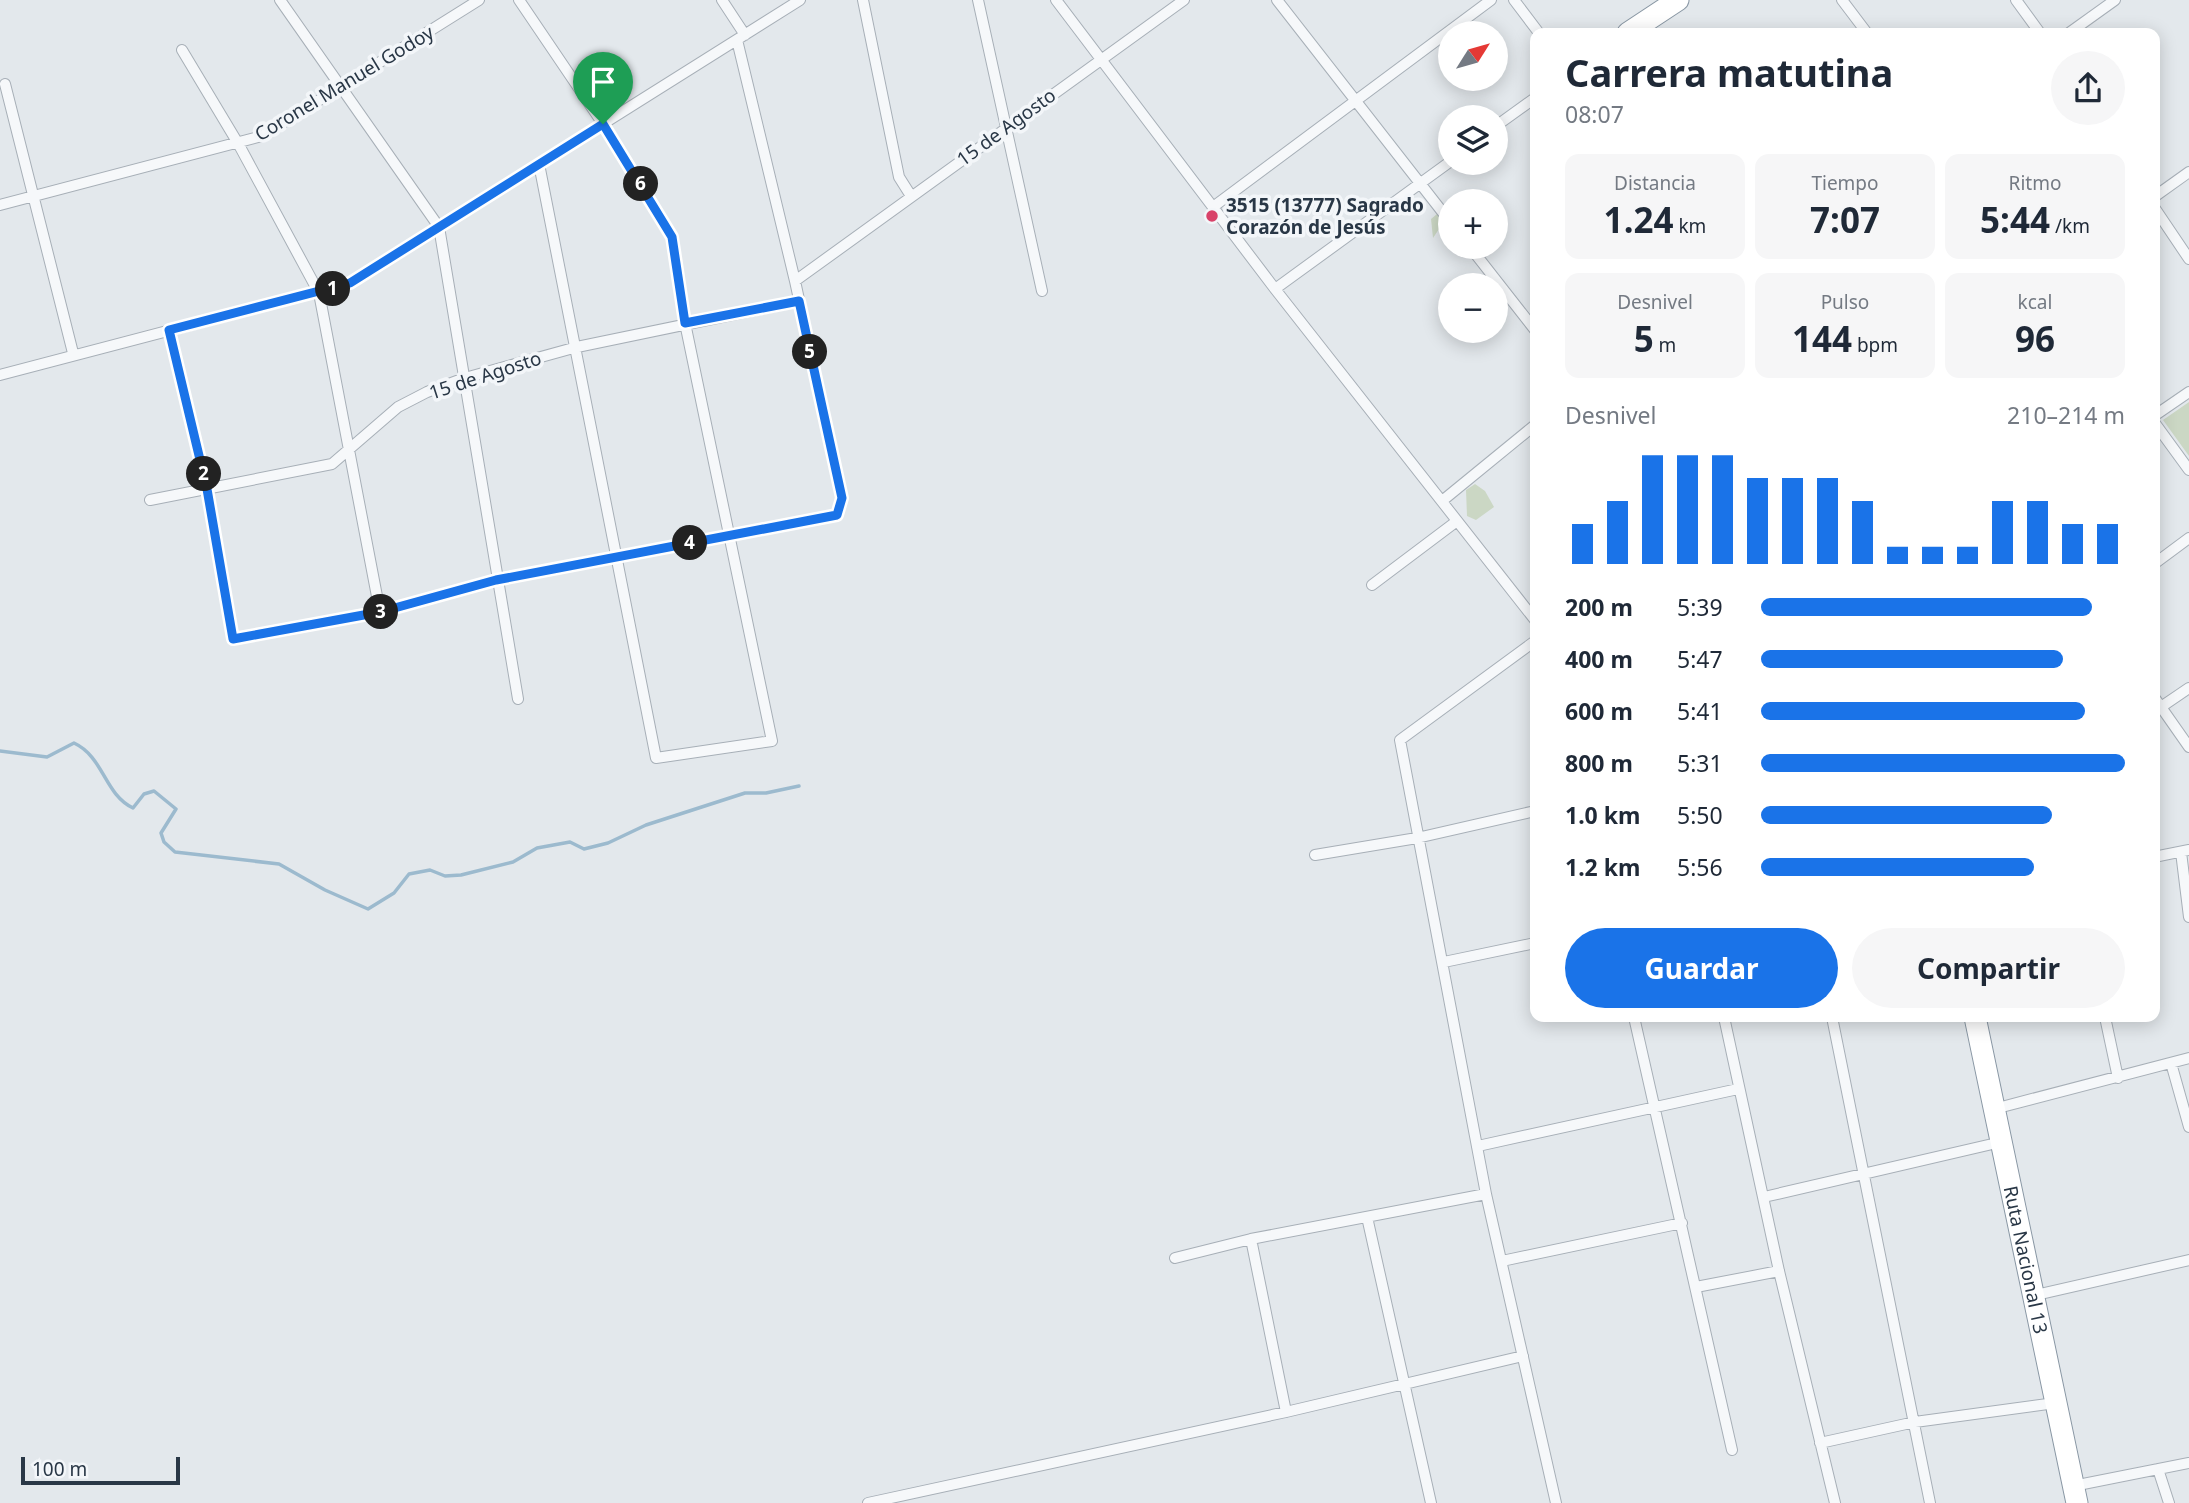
<!DOCTYPE html>
<html lang="es">
<meta charset="utf-8">
<style>
:root{--surface:#fff;--page:#f6f6f7;--text:#1f2937;--muted:#747a83;--accent:#1a73e8}
body{margin:0;font-family:"Noto Sans",sans-serif;background:var(--page);color:var(--text);height:100vh;display:flex;flex-direction:column;font-size:26px;white-space:nowrap}
*{box-sizing:border-box;margin:0}
p{font-size:23px;color:var(--muted)}
.icon{flex:none;width:38px;height:38px;fill:none;stroke:currentColor;stroke-width:2;stroke-linecap:round;stroke-linejoin:round}
.map{position:relative;flex:1;overflow:hidden}
.drawer{position:absolute;left:1530px;top:28px;width:630px;height:994px;display:flex;flex-direction:column;background:var(--surface);border-radius:14px;box-shadow:0 4px 18px #0003}
.drawer>*{flex:none}
.needle{width:46px;rotate:53deg}
.controls{position:absolute;left:1438px;top:21px;display:grid;gap:14px}
.controls a{display:grid;place-items:center;width:70px;height:70px;border-radius:50%;background:var(--surface);box-shadow:0 4px 18px #0003;font-size:35px}
.scale{position:absolute;left:21px;bottom:18px;width:159px;box-sizing:border-box;padding-left:7px;border:4px solid #293746;border-top:0;font-size:19px;line-height:24px;white-space:nowrap;color:#293746;-webkit-text-stroke:5px #f3f6f9;paint-order:stroke}
.pin{position:absolute;display:grid;place-items:center;width:60px;height:60px;color:#fff;margin:-72px -30px;border-radius:50% 50% 50% 0;rotate:-45deg;box-shadow:0 0 7px #0007}
.pin .icon{rotate:45deg}
.km{position:absolute;width:35px;height:35px;margin:-18px;border-radius:50%;background:#222;color:#fff;font-size:19px;line-height:35px;text-align:center}
.round{display:grid;place-items:center;flex:none;width:74px;height:74px;border-radius:37px;background:var(--page)}
.head{display:flex;align-items:center;justify-content:space-between;height:119px;padding:0 35px}
h1{font-size:38px;font-weight:700;line-height:52px}
.stats{display:grid;grid-template-columns:repeat(3,1fr);gap:10px;height:119px;padding:7px 35px}
.stats div{display:grid;align-content:center;border-radius:14px;background:var(--page);text-align:center}
.stats b{font-size:35px;font-weight:700}
.stats small{font-size:19px;font-weight:400}
.stats p{font-size:19px}
.chart{height:196px;padding:14px 35px}
.chart p{display:flex;justify-content:space-between}
.chart svg{width:100%;height:126px;margin-top:7px;stroke:var(--accent);stroke-width:6}
.cta{display:flex;gap:14px;margin-top:auto;padding:14px 35px}
.cta a{flex:1;height:80px;border-radius:42px;background:var(--accent);color:#fff;font-size:28px;font-weight:700;line-height:80px;text-align:center}
.cta a+a{background:var(--page);color:var(--text)}
ul{padding:0 35px;list-style:none;font-size:23px}
li{display:grid;grid-template-columns:112px 84px 1fr;align-items:center;height:52px}
li i{height:18px;border-radius:9px;background:var(--accent)}
.map>svg:first-child{display:block}
.green{fill:#cbd7c4}
.lines{fill:none;stroke-linecap:round;stroke-linejoin:round}
.stream{stroke:#9cbace;stroke-width:3.5}
.street-casing{stroke:#a7afb7;stroke-width:12}
.highway-casing{stroke:#8997a4;stroke-width:23}
.street{stroke:#f6f8fa;stroke-width:10}
.highway{stroke:#fff;stroke-width:21}
.route-casing{stroke:#fff;stroke-width:14}
.route{stroke:#1a73e8;stroke-width:9}
.poi-dot{fill:#d84269;stroke:#f3f6f9;stroke-width:2.5}
.labels{text-anchor:middle;dominant-baseline:central;stroke-width:7;stroke-linejoin:round;paint-order:stroke}
.street-label{font-size:19px;fill:#293746;stroke:#f3f6f9}
.poi-label{font-size:19px;font-weight:bold;fill:#293746;stroke:#f3f6f9;text-anchor:start}
</style>
<div class="map">
<svg width="2189" height="1503" viewBox="0 0 2189 1503">
<rect width="100%" height="100%" fill="#e3e8ec"/>
<!-- green -->
<path class="green" d="M1437 214 1445 220 1433 238 1431 219Z
M2189 402V456L2163 420Z
M1475 484 1485 491 1494 507 1476 520 1467 516 1466 490Z"/>
<g class="lines">
<!-- stream -->
<path class="stream" d="M0 751 47 757 74 743C104 757 104 794 133 808L144 794 154 791 176 809 161 833 164 842 175 852 279 864 325 890 368 909 394 893 409 874 430 870 445 876 461 875 513 862 537 848 570 842 584 849 608 843 646 825 745 793H766L799 786"/>
<defs>
<path id="street" d="M280 0 439 227 518 699
M519 0 603 124 672 237 685 323 772 741 656 758 539 164
M722 0 745 35
M863 0 899 177 911 196
M978 0 1042 291
M1056 0 1275 289 1535 620
M1277 0 1451 223
M1514 0 1539 33
M1842 0 1867 33
M2016 0 2040 33
M2069 33 2115 0
M5 84 73 353
M1496 126 1535 98
M2154 197 2189 172
M0 205 262 136 479 0
M1213 207 1491 0
M2154 207 2189 259
M1470 247 1535 330
M795 281 1184 0
M1275 289 1451 161
M169 330 207 489 233 639 380 612 319 293 239 145 182 50
M0 375 350 283 800 0
M2154 416 2189 392
M2154 422 2189 470
M150 500 332 464 398 407 427 392 465 378 577 347 799 301
M1442 501 1535 425
M2154 564 2189 538
M1372 585 1457 521
M380 612 496 580 837 515 842 498 795 281 737 40
M1535 641 1400 740 1486 1194 1556 1503
M2154 697 2189 747
M2161 707 2189 688
M2181 852 2189 917
M1315 855 1417 838 1535 811
M2154 857 2189 850
M1444 962 1535 943
M1634 1017 1732 1450
M1724 1017 1779 1271 1835 1503
M1832 1017 1930 1503
M2105 1017 2118 1078
M2171 1063 2189 1127
M1994 1109 2189 1058
M1478 1146 1738 1089
M1764 1197 2001 1142
M1367 1217 1431 1503
M1251 1239 1286 1412
M1175 1258 1251 1239 1486 1194
M1502 1261 1682 1223
M1696 1287 1779 1271
M2032 1296 2189 1260
M1820 1443 1915 1422 2055 1403
M2158 1469 2169 1503
M2073 1486 2189 1463
M868 1503 1286 1412 1523 1356"/>
<g id="highway">
<path d="M1628 33 1678 0"/>
<path id="s1" d="M1975 1017 2077 1503"/>
</g>
</defs>
<!-- street casing -->
<use href="#street" class="street-casing"/>
<!-- highway casing -->
<use href="#highway" class="highway-casing"/>
<!-- street -->
<use href="#street" class="street"/>
<!-- highway -->
<use href="#highway" class="highway"/>
</g>
<g class="lines">
<defs>
<path id="route" d="M603 124 672 237 685 323 799 301 842 498 837 515 496 580 380 612 233 639 207 489 169 330 350 283Z"/>
</defs>
<!-- route casing -->
<use href="#route" class="route-casing"/>
<!-- route -->
<use href="#route" class="route"/>
</g>
<!-- markers -->
<circle class="poi-dot" cx="1212" cy="216" r="7"/>
<g class="labels">
<!-- street labels -->
<g class="street-label">
<text transform="translate(344 83) rotate(-31)">Coronel Manuel Godoy</text>
<text transform="translate(1006 127) rotate(-36)">15 de Agosto</text>
<text transform="translate(485 375) rotate(-18)">15 de Agosto</text>
<text stroke="none"><textPath href="#s1" startOffset="248">Ruta Nacional 13</textPath></text>
</g>
<!-- poi labels -->
<g class="poi-label">
<text x="1226" y="205">3515 (13777) Sagrado<tspan x="1226" dy="22">Corazón de Jesús</tspan></text>
</g>
</g>
</svg>
<div class="controls">
<a><svg class="needle" viewBox="-14 -14 28 28"><path d="M0-13l5 13h-10z" fill="#e53935"/><path d="M0 13l5-13h-10z" fill="#747a83"/></svg></a>
<a><svg class="icon" aria-label="layers" viewBox="0 0 24 24"><path d="M12 4l9 5-9 5-9-5zM3 14l9 5 9-5"/></svg></a>
<a>+</a>
<a>−</a>
</div>
<div class="scale">100 m</div>
<div class="pin" style="left:603px;top:124px;background:#1e9e55"><svg class="icon" aria-label="arrive" viewBox="0 0 24 24"><path d="M6 21V4h12l-3 4 3 4H6"/></svg></div>
<b class="km" style="left:333px;top:289px">1</b>
<b class="km" style="left:204px;top:474px">2</b>
<b class="km" style="left:381px;top:612px">3</b>
<b class="km" style="left:690px;top:543px">4</b>
<b class="km" style="left:810px;top:352px">5</b>
<b class="km" style="left:641px;top:184px">6</b>
<section class="drawer">
<div class="head"><div><h1>Carrera matutina</h1><p>08:07</p></div><a class="round"><svg class="icon" aria-label="share" viewBox="0 0 24 24"><path d="M12 15V3M7 8l5-5 5 5M5 13v7h14v-7"/></svg></a></div>
<div class="stats">
<div><p>Distancia</p><b>1.24<small> km</small></b></div>
<div><p>Tiempo</p><b>7:07</b></div>
<div><p>Ritmo</p><b>5:44<small> /km</small></b></div>
</div>
<div class="stats">
<div><p>Desnivel</p><b>5<small> m</small></b></div>
<div><p>Pulso</p><b>144<small> bpm</small></b></div>
<div><p>kcal</p><b>96</b></div>
</div>
<div class="chart"><p><span>Desnivel</span>210–214 m</p>
<svg viewBox="0 0 160 44" preserveAspectRatio="none"><path d="M5 44V30M15 44V22M25 44V6M35 44V6M45 44V6M55 44V14M65 44V14M75 44V14M85 44V22M95 44V38M105 44V38M115 44V38M125 44V22M135 44V22M145 44V30M155 44V30"/></svg>
</div>
<ul>
<li><b>200 m</b>5:39<i style="width:91%"></i></li>
<li><b>400 m</b>5:47<i style="width:83%"></i></li>
<li><b>600 m</b>5:41<i style="width:89%"></i></li>
<li><b>800 m</b>5:31<i style="width:100%"></i></li>
<li><b>1.0 km</b>5:50<i style="width:80%"></i></li>
<li><b>1.2 km</b>5:56<i style="width:75%"></i></li>
</ul>
<div class="cta"><a>Guardar</a><a>Compartir</a></div>
</section>
</div>
